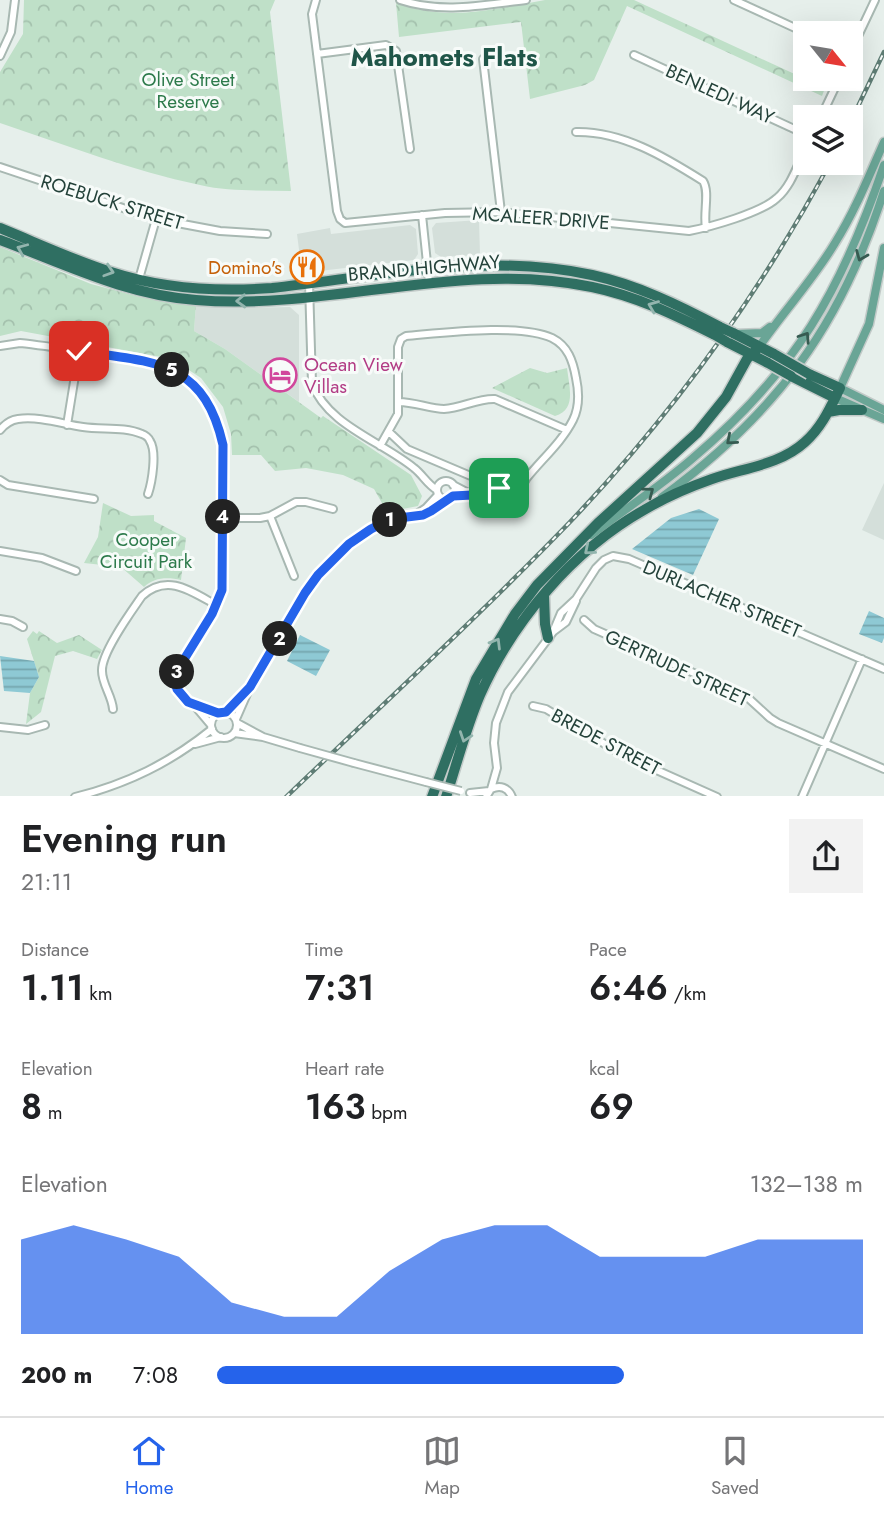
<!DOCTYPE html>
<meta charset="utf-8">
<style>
:root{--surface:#fff;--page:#f2f2f2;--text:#202124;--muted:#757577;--line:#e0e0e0;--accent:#2563eb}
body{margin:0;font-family:Jost,sans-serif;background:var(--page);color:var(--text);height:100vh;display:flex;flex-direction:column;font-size:26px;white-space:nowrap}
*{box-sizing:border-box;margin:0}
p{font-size:23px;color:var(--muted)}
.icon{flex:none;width:38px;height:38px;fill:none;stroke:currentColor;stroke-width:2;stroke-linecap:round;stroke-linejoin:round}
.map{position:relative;height:796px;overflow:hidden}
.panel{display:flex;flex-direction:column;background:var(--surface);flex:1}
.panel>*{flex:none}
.needle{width:46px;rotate:120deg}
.fabs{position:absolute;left:793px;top:21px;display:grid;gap:14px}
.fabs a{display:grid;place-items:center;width:70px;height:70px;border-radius:0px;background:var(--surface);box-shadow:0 7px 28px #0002;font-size:35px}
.pin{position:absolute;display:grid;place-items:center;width:60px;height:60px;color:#fff;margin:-30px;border-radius:14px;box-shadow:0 4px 10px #0006}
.km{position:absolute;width:35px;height:35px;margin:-18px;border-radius:50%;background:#222;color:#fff;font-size:19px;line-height:35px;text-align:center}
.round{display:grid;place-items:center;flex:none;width:74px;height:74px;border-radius:0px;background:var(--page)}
.summary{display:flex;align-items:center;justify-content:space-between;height:119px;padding:0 21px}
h1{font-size:38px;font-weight:600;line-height:52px}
.metrics{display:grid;grid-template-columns:repeat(3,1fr);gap:10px;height:119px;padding:7px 21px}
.metrics div{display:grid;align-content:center}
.metrics b{font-size:35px;font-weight:600}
.metrics small{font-size:19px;font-weight:400}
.metrics p{font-size:19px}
.chart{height:196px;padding:14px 21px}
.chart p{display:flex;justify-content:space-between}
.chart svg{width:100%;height:126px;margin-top:7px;fill:var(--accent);opacity:.7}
ul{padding:0 21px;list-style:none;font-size:23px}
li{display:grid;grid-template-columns:112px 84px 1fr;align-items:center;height:52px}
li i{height:18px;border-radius:9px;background:var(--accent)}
.menu{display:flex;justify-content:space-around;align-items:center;height:98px;border-top:2px solid var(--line);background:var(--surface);font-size:19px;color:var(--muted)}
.menu a{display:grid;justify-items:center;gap:4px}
.menu .on{color:var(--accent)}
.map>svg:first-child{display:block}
.built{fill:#d4dfda}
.forest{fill:url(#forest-crowns)}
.water{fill:url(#water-rules)}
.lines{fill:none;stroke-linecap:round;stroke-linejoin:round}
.minor-casing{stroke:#a8b8b2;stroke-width:10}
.major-casing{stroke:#c2cac8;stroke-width:11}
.highway-casing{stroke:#c2cac8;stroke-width:13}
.minor{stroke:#fff;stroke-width:6}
.major{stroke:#6aa596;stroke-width:8}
.highway{stroke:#2f6f62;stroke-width:10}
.rail-casing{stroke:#5f7d75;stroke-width:4.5}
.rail{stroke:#f7fbf9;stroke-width:2;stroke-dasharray:5;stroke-linecap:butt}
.minor-bridge-casing{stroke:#a8b8b2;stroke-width:10;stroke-linecap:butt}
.highway-bridge-casing{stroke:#c2cac8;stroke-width:13;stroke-linecap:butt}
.minor-bridge{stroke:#fff;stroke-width:6}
.highway-bridge{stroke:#2f6f62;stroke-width:10}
.oneway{stroke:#93b5ae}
.oneway2{stroke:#365b51}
.route-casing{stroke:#fff;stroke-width:14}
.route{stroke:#2563eb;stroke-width:9}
.labels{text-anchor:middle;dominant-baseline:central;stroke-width:6;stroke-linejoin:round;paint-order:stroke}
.park-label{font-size:19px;fill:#2d7a4b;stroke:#f7fbf9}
.street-label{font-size:19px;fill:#24423a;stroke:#f7fbf9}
.food-label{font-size:19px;fill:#c56008;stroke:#f7fbf9;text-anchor:end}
.hotel-label{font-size:19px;fill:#b23c85;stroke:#f7fbf9;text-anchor:start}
.district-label{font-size:26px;font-weight:bold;fill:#1f5548;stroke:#f7fbf9}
</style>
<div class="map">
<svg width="884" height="797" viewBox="0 0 884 797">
<defs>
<pattern id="forest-crowns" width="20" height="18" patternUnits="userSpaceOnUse" patternTransform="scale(1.75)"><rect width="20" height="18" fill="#bfe0c8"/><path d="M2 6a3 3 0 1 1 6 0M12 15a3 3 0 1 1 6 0" fill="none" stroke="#a4c1ad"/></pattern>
<pattern id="water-rules" width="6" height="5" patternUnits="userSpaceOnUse" patternTransform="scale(1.75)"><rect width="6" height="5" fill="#8ec9d4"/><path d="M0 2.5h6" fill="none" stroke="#74a5ad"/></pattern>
</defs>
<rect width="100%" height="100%" fill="#e6efeb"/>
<!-- built -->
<path class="built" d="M479 220 480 255 441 257 435 253 432 228 436 223Z
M410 225 416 229 418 254 414 260 302 273 297 234 330 228 331 234Z
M196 304 235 308 290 307 299 315V402L225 349 194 331Z
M884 483V540L862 530Z"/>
<!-- forest -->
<path class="forest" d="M24 0H275L270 12 291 191C261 190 230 192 200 185 132 171 66 145 0 123V72L23 34Z
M545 0H634L825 88 822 96 627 6 594 80 585 85 530 99 521 22 399 37 396 3C447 22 493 9 545 0Z
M0 247 91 284 140 297 196 304 194 331 225 349 321 418 323 416 411 475 422 496 418 506 387 512 374 489 343 475 306 468 275 471 261 455H232L231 434 223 407 201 378 172 359 21 331 0 336Z
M530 368 547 373 567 368C569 386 577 410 555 416L492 388Z
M103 503 131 516 154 515V521L186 538 181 580C168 577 154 577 144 587L121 567 84 563 98 537Z
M33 631 37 634 39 631 57 643 79 635 102 650 97 659 73 651 55 656 41 712 26 724 30 693 39 677 27 639Z"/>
<!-- water -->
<path class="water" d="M699 509 719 519 693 575 632 549 671 518Z
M869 611 884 618V638L882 643 859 634Z
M300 635 330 650 316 676 287 661Z
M0 656 34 661 39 677 30 693 4 691Z"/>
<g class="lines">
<defs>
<path id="minor" d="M316 0 312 14 337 211 340 219 345 223 445 213 501 212 689 231C710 227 761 213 777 198 791 186 797 166 805 150
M400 0C442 14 483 5 526 0
M734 0 806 33
M850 53 875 0
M317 54 386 45 396 51 410 149
M634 55 805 134
M0 56 11 32 15 0
M483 59 501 212
M821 117 839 79
M576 132C622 131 665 157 703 181 710 192 703 213 706 228
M0 167 156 219 220 231 267 234
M422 215 429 282
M139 279 156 219
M309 284 312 383C327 425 381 441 414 468 423 475 427 484 437 490
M0 346 20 343C49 346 78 351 106 355 172 365 208 374 223 445L222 590 212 614 180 666 175 682 180 695 195 706 211 725
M399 402C414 402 431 409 444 409 462 408 478 398 495 399L567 430
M67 425 79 351
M0 430C5 424 11 420 18 419 39 416 63 424 83 427 102 430 124 426 142 434 145 435 149 438 150 441 157 452 152 482 148 494
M389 432 407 449 499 488 519 491
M380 446 398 414V347L401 339 406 336C442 333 520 323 552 338 568 346 573 361 576 378 579 392 580 406 573 420 562 442 541 460 526 479 521 487 519 495 514 503L506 506 472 495 453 496
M0 480 8 485 94 499
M437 490a9 9 0 1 1 18 0a9 9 0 1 1-18 0Z
M453 485 472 495
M417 514 426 508 438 495
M270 516 294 576
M223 518H260L270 516 296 502H306L333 509
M0 551 42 558 76 571
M0 619 12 621 23 627
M584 620 594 629 746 696 770 718 778 723 884 769
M554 631 566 622 576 601
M196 706 218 713
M533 706 546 709 625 756 717 797
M113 709C112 696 102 684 102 671 101 653 131 612 142 596 167 573 191 591 216 605
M226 712 243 697
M211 725a13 13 0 1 1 26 0a13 13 0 1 1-26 0Z
M236 719 250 687 305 593 334 557 371 529 391 519 423 515 445 499
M237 723 263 737
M0 727 28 730 45 725
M234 733 263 737 300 748
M195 744 221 737
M354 763 426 782
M491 789 497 768 494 743 496 723 508 692 553 632 561 613 576 599 596 568 604 560 613 556 629 559 884 669
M470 793 489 791
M75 797C127 784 170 763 212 729
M486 797 491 789C500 785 508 787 512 797
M802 797 862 659"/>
<path id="major" d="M884 248 869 324 840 388 884 410
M736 334 762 333 770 327
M759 347C783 312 813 280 835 243 855 211 869 176 884 142
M835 398 884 419
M662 497C776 414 841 326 884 191
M591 535C625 509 661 486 693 458 795 372 842 290 884 165"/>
<path id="highway" d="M0 228C37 243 73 260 111 272 163 289 218 292 272 288 379 276 485 252 592 275 637 285 679 305 720 327
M0 240C65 264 126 295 196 300 329 311 460 259 592 287 636 296 675 315 715 335
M733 333 774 354
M727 342 768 363
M791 376 835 398
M828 412 839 410H862
M544 595 545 624 548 638
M432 797 476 679 515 614 537 585 598 523 697 433 726 397 747 359 759 347
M446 797C457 763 466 728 480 695 513 621 572 551 644 510 664 498 689 487 712 479 743 468 780 465 805 442 822 427 830 408 840 388L809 374"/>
</defs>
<!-- minor casing -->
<use href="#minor" class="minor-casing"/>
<!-- major casing -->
<use href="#major" class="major-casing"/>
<!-- highway casing -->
<use href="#highway" class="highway-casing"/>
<!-- minor -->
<use href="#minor" class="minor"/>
<!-- major -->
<use href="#major" class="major"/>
<!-- highway -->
<use href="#highway" class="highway"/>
<defs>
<path id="rail" d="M850 123 884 52
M286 797C381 706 478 617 569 523 671 416 760 293 830 163"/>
</defs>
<!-- rail casing -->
<use href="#rail" class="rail-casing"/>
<!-- rail -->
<use href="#rail" class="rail"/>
<defs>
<path id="minor-bridge" d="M300 748 354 763
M426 782 461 791"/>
<path id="highway-bridge" d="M720 327 733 333
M715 335 727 342
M774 354 809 374
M768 363 791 376"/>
</defs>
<!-- minor-bridge casing -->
<use href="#minor-bridge" class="minor-bridge-casing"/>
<!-- highway-bridge casing -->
<use href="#highway-bridge" class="highway-bridge-casing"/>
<!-- minor-bridge -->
<use href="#minor-bridge" class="minor-bridge"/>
<!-- highway-bridge -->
<use href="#highway-bridge" class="highway-bridge"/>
</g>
<!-- one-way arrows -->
<defs><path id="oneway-chevron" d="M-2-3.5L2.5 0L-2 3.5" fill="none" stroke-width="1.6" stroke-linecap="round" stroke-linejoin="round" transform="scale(1.75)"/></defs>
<g class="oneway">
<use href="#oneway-chevron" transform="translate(22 249) rotate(-157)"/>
<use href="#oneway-chevron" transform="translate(109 271) rotate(18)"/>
<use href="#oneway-chevron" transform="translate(241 301) rotate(178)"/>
<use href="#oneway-chevron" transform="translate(653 306) rotate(-158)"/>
<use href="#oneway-chevron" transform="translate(589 550) rotate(140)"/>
<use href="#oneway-chevron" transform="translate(496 643) rotate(-59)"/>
<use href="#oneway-chevron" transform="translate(465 737) rotate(109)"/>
</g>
<g class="oneway2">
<use href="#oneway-chevron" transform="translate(861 256) rotate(112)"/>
<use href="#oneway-chevron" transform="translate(805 337) rotate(-56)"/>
<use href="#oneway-chevron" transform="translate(731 440) rotate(139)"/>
<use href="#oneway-chevron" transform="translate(649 492) rotate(-37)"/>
</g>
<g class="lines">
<defs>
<path id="route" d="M79 351C153 362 204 360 223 445L222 590 212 614 180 666 175 682 177 689 188 702 218 713 226 712 250 687 305 593 318 575 349 544 371 529 391 519 423 515 431 511 453 496 472 495 506 506 514 503 519 491 499 488"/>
</defs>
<!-- route casing -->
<use href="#route" class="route-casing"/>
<!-- route -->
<use href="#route" class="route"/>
</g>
<!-- icons -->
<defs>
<symbol id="restaurant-ring" viewBox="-11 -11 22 22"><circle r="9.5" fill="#f7fbf9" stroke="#e8710a" stroke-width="1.5"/><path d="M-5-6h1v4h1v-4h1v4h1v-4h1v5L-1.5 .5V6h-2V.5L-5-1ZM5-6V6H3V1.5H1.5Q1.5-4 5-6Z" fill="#e8710a"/></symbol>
<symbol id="hotel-ring" viewBox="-11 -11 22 22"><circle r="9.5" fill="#f7fbf9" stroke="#d1479c" stroke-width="1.5"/><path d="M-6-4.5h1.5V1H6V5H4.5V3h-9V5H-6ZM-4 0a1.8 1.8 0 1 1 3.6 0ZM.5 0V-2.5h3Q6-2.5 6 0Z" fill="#d1479c"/></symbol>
</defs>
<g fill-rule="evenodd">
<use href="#restaurant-ring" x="288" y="248" width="38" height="38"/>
<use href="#hotel-ring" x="261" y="356" width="38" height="38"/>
</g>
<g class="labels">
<!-- park labels -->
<g class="park-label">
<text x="188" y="79">Olive Street<tspan x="188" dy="22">Reserve</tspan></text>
<text x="146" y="539">Cooper<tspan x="146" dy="22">Circuit Park</tspan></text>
</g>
<!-- street labels -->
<g class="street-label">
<text transform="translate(720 94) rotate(25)">BENLEDI WAY</text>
<text transform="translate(112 202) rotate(17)">ROEBUCK STREET</text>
<text transform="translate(541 218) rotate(4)">MCALEER DRIVE</text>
<text transform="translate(424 268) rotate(-5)">BRAND HIGHWAY</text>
<text transform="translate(722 599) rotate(23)">DURLACHER STREET</text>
<text transform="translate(677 668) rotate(25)">GERTRUDE STREET</text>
<text transform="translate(606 742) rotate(28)">BREDE STREET</text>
</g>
<!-- food labels -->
<g class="food-label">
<text x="282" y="267">Domino's</text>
</g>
<!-- hotel labels -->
<g class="hotel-label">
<text x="304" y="364">Ocean View<tspan x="304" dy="22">Villas</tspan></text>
</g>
<!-- district labels -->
<g class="district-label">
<text x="444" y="57">Mahomets Flats</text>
</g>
</g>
</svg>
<div class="fabs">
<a><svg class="needle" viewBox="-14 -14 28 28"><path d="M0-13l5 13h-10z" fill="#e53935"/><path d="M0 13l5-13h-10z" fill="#757577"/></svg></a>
<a><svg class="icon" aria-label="layers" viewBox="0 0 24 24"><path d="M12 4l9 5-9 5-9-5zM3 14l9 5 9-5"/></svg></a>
</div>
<div class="pin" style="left:499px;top:488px;background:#1e9e55"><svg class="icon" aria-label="arrive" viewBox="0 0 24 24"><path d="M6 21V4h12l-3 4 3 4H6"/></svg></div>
<div class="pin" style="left:79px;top:351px;background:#d93025"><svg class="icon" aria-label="check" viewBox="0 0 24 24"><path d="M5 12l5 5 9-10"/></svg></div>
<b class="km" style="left:390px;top:520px">1</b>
<b class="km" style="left:280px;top:639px">2</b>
<b class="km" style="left:177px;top:672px">3</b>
<b class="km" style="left:223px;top:517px">4</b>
<b class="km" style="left:172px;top:370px">5</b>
</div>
<section class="panel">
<div class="summary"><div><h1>Evening run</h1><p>21:11</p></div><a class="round"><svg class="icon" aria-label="share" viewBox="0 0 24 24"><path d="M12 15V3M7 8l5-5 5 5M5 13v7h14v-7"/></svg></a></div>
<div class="metrics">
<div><p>Distance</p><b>1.11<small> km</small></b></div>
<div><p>Time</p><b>7:31</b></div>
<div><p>Pace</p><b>6:46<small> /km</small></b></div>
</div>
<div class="metrics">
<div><p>Elevation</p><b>8<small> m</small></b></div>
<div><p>Heart rate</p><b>163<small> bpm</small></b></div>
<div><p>kcal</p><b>69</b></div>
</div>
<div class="chart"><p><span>Elevation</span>132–138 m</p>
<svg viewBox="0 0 160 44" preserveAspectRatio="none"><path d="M0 44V11L10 6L20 11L30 17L40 33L50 38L60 38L70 22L80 11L90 6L100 6L110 17L120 17L130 17L140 11L150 11L160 11V44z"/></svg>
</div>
<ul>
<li><b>200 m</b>7:08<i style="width:63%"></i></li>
</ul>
</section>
<nav class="menu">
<a class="on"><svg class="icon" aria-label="home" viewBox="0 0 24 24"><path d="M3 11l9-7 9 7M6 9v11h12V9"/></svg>Home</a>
<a><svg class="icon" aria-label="map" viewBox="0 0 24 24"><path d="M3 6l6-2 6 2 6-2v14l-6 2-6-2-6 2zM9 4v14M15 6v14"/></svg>Map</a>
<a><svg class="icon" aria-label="saved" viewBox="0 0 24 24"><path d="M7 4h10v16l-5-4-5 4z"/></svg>Saved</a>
</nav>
